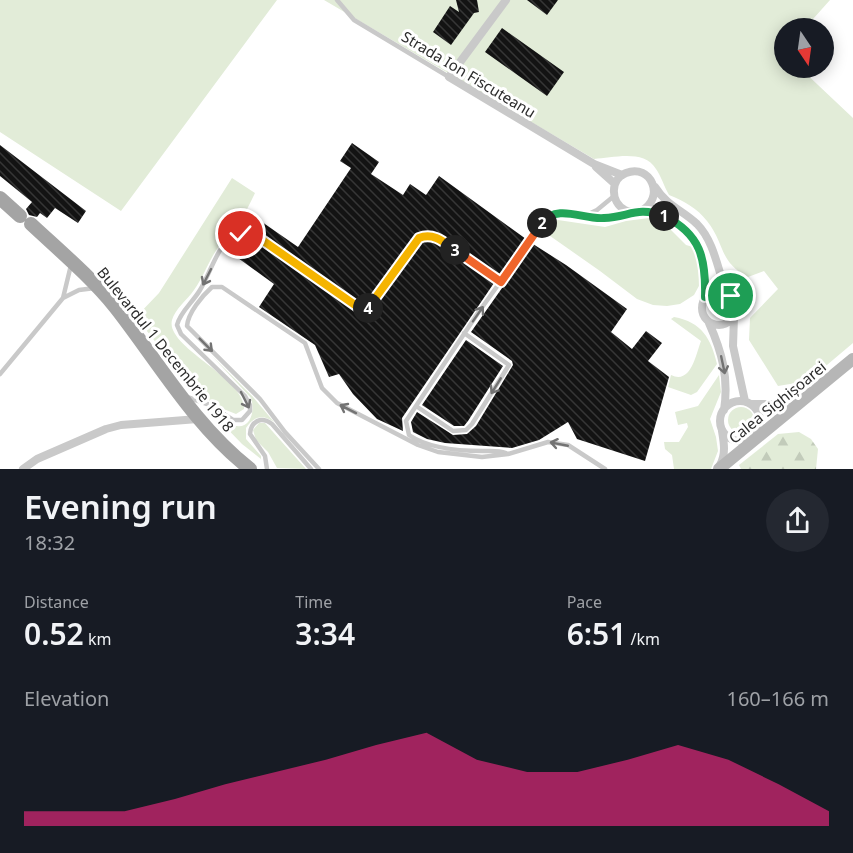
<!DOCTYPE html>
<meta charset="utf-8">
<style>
:root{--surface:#171b24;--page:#242831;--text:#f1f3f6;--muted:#9ea1a6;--accent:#db2777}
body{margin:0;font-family:"Noto Sans",sans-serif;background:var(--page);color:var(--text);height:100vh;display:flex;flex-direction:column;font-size:22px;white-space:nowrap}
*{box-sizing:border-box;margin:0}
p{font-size:20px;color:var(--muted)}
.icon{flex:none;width:33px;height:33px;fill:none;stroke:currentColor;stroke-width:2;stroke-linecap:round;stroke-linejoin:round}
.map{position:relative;height:469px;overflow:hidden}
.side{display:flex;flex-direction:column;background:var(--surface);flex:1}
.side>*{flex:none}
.needle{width:39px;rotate:167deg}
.buttons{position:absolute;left:774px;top:18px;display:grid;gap:12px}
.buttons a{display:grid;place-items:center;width:60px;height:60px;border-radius:50%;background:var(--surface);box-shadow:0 3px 15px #0003;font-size:30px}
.pin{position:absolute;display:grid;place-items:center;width:51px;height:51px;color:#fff;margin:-26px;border:3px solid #fff;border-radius:50%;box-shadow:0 2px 6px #0007}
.km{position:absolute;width:30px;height:30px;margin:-15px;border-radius:50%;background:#222;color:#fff;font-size:16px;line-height:30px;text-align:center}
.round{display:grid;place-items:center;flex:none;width:63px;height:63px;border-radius:32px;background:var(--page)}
.summary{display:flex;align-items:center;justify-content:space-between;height:102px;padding:0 24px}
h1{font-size:33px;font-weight:600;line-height:45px}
.figures{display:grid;grid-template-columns:repeat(3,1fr);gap:9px;height:102px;padding:6px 24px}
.figures div{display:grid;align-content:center}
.figures b{font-size:30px;font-weight:600}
.figures small{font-size:16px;font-weight:400}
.figures p{font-size:16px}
.chart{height:168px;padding:12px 24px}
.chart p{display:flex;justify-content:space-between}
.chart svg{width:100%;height:108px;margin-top:6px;fill:var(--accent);opacity:.7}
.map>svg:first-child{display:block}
.green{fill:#e2ecd8}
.forest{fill:url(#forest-firs)}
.building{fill:url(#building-back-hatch)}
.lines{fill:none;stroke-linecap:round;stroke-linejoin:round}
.service{stroke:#c9c9c9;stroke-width:4.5}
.minor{stroke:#c9c9c9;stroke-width:8}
.secondary{stroke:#b6b6b6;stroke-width:12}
.primary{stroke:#a4a4a4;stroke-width:14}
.oneway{stroke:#737373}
.split-1-casing{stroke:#fff;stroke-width:12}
.split-2-casing{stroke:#fff;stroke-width:12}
.split-3-casing{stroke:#fff;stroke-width:12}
.split-4-casing{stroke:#fff;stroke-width:12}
.split-5-casing{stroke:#fff;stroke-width:12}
.split-1{stroke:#22a559;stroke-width:8}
.split-2{stroke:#22a559;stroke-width:8}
.split-3{stroke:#f0652b;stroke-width:8}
.split-4{stroke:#f5b400;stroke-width:8}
.split-5{stroke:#f5b400;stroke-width:8}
.labels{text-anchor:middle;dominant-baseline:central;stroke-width:6;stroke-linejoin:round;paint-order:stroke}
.street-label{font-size:15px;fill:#2c2c2c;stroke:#fff}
</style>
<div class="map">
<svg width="853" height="469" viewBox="0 0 853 469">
<defs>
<pattern id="forest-firs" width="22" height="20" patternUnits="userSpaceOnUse" patternTransform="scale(1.5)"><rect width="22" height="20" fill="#e2ecd8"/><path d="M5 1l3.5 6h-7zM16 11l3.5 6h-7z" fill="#c2cbba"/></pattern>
<pattern id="building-back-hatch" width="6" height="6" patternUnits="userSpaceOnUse" patternTransform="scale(1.5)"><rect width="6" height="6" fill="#131313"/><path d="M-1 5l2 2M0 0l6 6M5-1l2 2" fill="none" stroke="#363636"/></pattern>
</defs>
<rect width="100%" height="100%" fill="#fff"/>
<!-- green -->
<path class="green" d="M0 0H277L121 211 0 132Z
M324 0H830L805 28H784V68H800L853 118V343L808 381 778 386 749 340 750 318 778 289 764 271 748 277C718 261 726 245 707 221 697 208 684 201 669 195 664 186 661 176 656 169 644 149 613 158 594 159Z
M232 178 255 193C251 201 247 210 242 217 234 227 225 235 219 246 209 260 204 276 194 290 188 299 175 309 172 320 165 347 246 378 244 409L236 414 221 408 193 390 136 317 159 293Z
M649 218 664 223 686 245 693 247 696 252 702 277 700 284 694 295 680 304 667 306 653 305 637 299 600 271 543 231 551 223 558 220 605 227 626 221Z
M674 317C702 322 711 339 717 364L697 392 691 395 668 387 671 375C691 385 696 354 701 341L671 319Z
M211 355 253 397 274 422C263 414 254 416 246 428V439L261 456V459L242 444 213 414V411H215C220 416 224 422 230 424 249 433 256 413 251 398Z
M719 375 721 392 710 419 716 437 718 451 711 469H674L672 455 665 449 664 442H679L688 427 687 423 678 425 675 412 698 406Z
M728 420a13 13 0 1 1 26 0a13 13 0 1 1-26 0Z
M259 423H265L306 469 277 468 268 452 256 440 253 430Z"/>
<!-- forest -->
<path class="forest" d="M799 432 811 439 818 449 816 469H741L739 465 778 434Z"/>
<!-- building -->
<path class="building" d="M456 0H477L479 12 474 13 451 45 433 32 450 6 459 12Z
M527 0H558L547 15Z
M502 28 564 72 547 96 485 52Z
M352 143 379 162 371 174 403 195 410 184 426 195 439 176 526 239 499 276 441 235 430 231 421 233 412 239 364 306 256 231 262 222 298 247 351 168 340 161Z
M0 145 86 211 78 223 55 208 47 218 40 213 37 217 29 215 26 209 32 202 0 176Z
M251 239 364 316 369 315 418 245 427 240H431L445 248 494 283 402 418 403 431 377 419 353 394 339 374 329 377 315 345 259 307 274 284 238 258Z
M533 244 566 265 627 309 611 332 632 349 646 331 662 343 648 361 669 377 645 461 577 439 568 422 539 440 512 448 445 443 427 439 413 432 411 422 417 412 453 435 467 434 476 426 513 365 512 361 471 332Z
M466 340 503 366 468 421 464 426H454L422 405Z"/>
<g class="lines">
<!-- service -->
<path class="service" d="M337 0 354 20 449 77
M584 216 597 210 614 196
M63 298 79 290 95 288
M0 374 63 298 71 265
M187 397 210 405 233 420H242L250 411V405L245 396 181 334 177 325C180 312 193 302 200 290 209 276 218 245 232 237 239 233 247 233 255 235L365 312 415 242C420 238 426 234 432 236 448 241 486 272 501 283
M416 406 453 431 466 430 472 424 509 365 464 333
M506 453C498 450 491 451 483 451 460 451 428 448 409 435L406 421 478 313 547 217 560 213 605 218 627 213
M267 469 265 456 250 434C251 421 261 416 272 424L311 469
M319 469 285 432 260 399 187 326C188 313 202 296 212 287H222L305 343 322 388 337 403 418 445 438 452 482 457 508 454 548 442 568 445 605 469"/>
<!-- minor -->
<path class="minor" d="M506 0 449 77 594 164 622 175
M596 167 615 184
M655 187C667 206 682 210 697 224 714 241 718 270 726 292
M641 211C666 198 651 163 626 173 610 179 610 202 625 210 633 214 643 211 652 212 698 222 706 256 705 297
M702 308a17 17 0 1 1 34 0a17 17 0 1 1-34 0Z
M734 317 733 346 745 401
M709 323C722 352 729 378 724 410
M720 421a20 20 0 1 1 40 0a20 20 0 1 1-40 0Z
M751 404H798
M720 465C726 454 724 443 722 431
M23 469 37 459 106 429 121 425 198 419"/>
<!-- secondary -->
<path class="secondary" d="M719 469 853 359"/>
<!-- primary -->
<path class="primary" d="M0 198 20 216
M31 224C60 251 91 277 116 308 159 363 194 425 250 469"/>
</g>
<!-- one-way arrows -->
<defs><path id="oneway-shaft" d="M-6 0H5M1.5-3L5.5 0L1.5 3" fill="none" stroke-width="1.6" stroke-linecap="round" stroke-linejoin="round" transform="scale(1.5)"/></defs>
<g class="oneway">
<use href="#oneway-shaft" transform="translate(207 277) rotate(117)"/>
<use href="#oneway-shaft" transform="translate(478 314) rotate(-55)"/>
<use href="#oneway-shaft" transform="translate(206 345) rotate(45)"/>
<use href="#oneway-shaft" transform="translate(723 365) rotate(78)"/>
<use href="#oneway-shaft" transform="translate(496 386) rotate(122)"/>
<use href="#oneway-shaft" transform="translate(245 400) rotate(63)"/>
<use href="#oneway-shaft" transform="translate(348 409) rotate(-153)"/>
<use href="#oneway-shaft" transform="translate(559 444) rotate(-169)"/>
</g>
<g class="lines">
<defs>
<path id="split-1" d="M664 216C701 234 706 259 705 297 714 290 722 289 731 296"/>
<path id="split-2" d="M542 223C558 203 583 220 604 218 629 217 637 206 664 216"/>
<path id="split-3" d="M455 250 501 282 542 223"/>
<path id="split-4" d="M368 308 419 238C433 232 444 242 455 250"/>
<path id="split-5" d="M241 234 255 235 365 312 368 308"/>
</defs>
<!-- split-1 casing -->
<use href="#split-1" class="split-1-casing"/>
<!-- split-2 casing -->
<use href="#split-2" class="split-2-casing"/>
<!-- split-3 casing -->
<use href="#split-3" class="split-3-casing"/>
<!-- split-4 casing -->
<use href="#split-4" class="split-4-casing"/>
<!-- split-5 casing -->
<use href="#split-5" class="split-5-casing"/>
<!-- split-1 -->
<use href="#split-1" class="split-1"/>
<!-- split-2 -->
<use href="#split-2" class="split-2"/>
<!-- split-3 -->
<use href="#split-3" class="split-3"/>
<!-- split-4 -->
<use href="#split-4" class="split-4"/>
<!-- split-5 -->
<use href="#split-5" class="split-5"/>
</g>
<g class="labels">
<!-- street labels -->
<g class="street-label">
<text transform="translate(469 74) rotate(31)">Strada Ion Fiscuteanu</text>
<text transform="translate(166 349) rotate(51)">Bulevardul 1 Decembrie 1918</text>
<text transform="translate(777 402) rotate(-39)">Calea Sighișoarei</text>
</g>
</g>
</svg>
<div class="buttons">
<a><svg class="needle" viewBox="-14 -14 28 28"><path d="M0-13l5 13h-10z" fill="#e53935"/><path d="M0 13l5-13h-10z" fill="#9ea1a6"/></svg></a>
</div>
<div class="pin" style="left:731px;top:296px;background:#1e9e55"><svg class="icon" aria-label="arrive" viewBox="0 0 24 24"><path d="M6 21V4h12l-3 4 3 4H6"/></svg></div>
<div class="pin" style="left:241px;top:234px;background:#d93025"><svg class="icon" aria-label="check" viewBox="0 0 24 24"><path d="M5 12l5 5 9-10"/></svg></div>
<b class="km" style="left:664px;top:216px">1</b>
<b class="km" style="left:542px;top:223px">2</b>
<b class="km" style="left:455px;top:250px">3</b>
<b class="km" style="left:368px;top:308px">4</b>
</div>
<section class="side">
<div class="summary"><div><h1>Evening run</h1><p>18:32</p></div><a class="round"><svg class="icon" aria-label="share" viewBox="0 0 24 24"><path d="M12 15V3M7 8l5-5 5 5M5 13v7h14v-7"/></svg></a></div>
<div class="figures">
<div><p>Distance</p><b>0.52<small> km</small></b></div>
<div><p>Time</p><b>3:34</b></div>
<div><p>Pace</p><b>6:51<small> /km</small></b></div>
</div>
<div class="chart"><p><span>Elevation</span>160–166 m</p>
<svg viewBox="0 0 160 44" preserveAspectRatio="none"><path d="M0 44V38L10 38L20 38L30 33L40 27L50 22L60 17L70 11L80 6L90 17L100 22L110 22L120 17L130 11L140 17L150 27L160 38V44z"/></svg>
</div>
</section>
